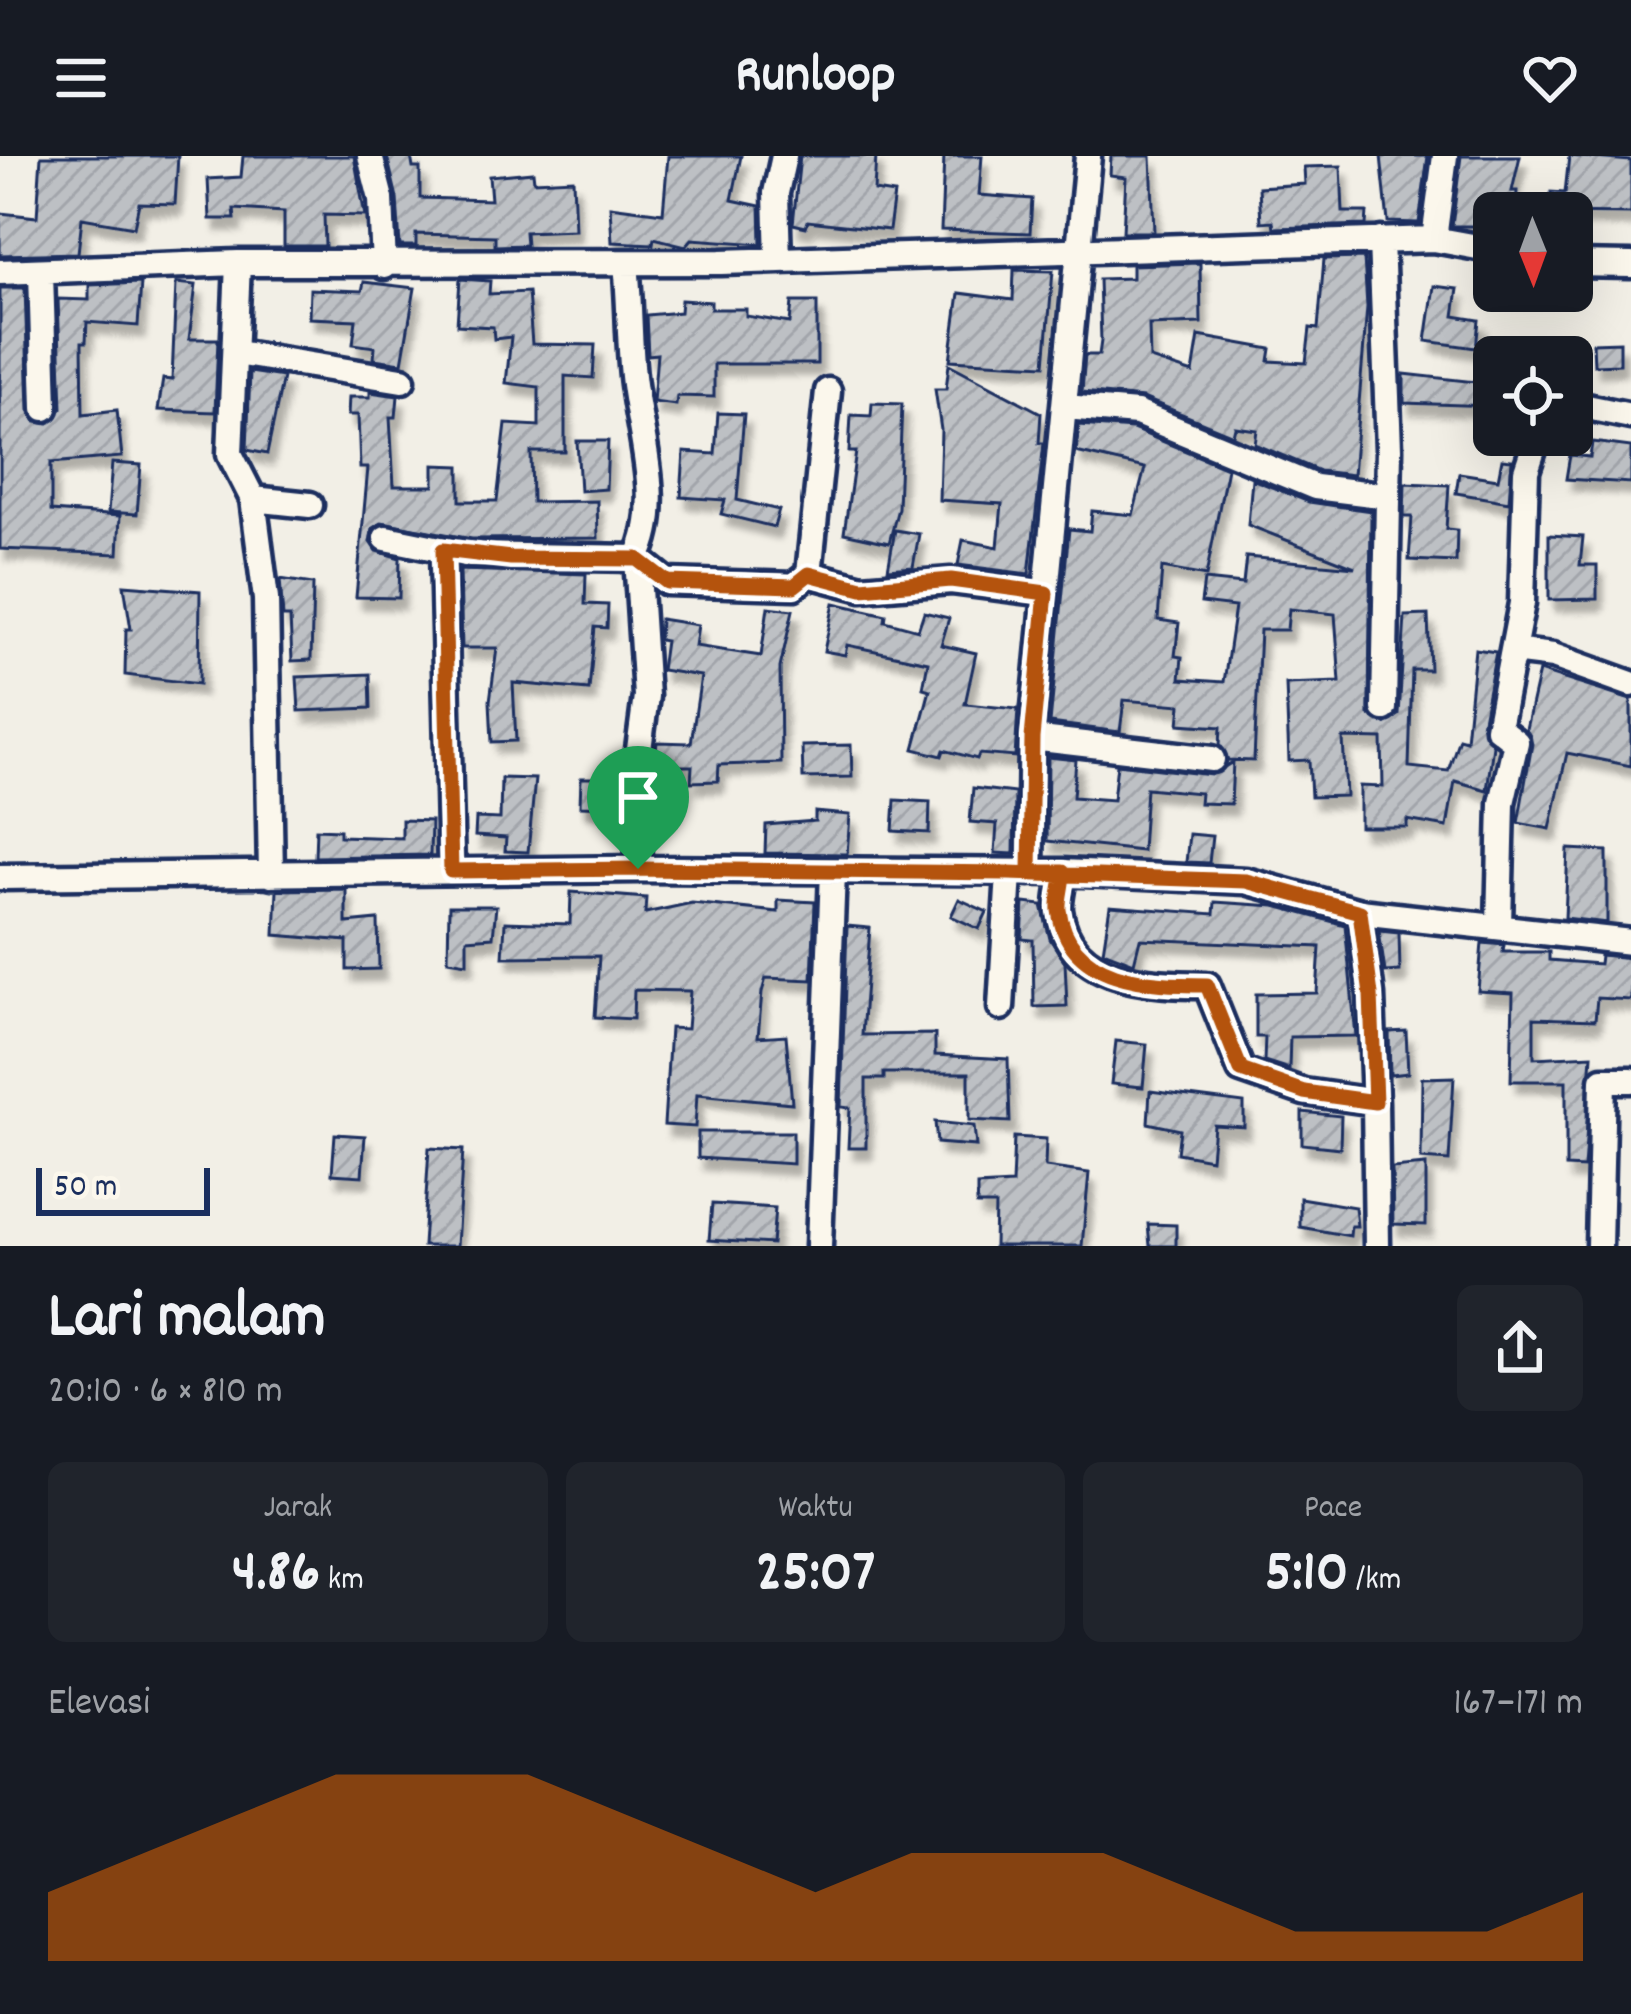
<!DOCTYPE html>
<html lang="id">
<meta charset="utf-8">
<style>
:root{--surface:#171b24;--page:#20242c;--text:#f1f3f6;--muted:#9ea1a6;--accent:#b45309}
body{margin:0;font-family:Dekko,sans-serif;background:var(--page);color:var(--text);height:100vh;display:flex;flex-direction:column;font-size:45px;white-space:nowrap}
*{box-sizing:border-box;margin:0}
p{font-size:39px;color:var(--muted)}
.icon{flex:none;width:66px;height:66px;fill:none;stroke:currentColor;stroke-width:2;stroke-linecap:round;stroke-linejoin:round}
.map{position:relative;height:1090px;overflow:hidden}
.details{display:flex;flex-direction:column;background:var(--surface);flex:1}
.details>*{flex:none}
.needle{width:78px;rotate:179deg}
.fabs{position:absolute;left:1473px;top:36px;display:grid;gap:24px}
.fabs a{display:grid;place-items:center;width:120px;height:120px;border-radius:18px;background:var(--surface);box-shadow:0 12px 48px #0002;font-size:60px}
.scale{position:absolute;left:36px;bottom:30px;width:174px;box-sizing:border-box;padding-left:12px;border:6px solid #1b2f5e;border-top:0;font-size:33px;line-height:42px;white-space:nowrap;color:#1b2f5e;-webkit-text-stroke:9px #fbf7ec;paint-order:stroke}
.pin{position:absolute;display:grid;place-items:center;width:102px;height:102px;color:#fff;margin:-123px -51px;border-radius:50% 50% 50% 0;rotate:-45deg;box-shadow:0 0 12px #0007}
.pin .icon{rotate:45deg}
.round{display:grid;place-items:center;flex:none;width:126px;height:126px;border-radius:18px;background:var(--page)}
.head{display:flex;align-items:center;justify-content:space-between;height:204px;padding:0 48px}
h1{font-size:66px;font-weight:800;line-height:90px}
.stats{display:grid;grid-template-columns:repeat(3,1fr);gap:18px;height:204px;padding:12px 48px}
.stats div{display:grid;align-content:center;border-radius:18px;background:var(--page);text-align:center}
.stats b{font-size:60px;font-weight:800}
.stats small{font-size:33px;font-weight:400}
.stats p{font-size:33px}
.chart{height:336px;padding:24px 48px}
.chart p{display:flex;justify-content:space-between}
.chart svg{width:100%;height:216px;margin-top:12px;fill:var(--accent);opacity:.7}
header{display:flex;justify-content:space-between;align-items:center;height:156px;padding:0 48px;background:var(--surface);font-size:54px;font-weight:800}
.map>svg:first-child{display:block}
.building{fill:url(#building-hatch);stroke:#1b2f5e;stroke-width:3;filter:url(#shadow)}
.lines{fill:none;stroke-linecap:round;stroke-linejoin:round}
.minor-casing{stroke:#1b2f5e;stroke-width:33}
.minor{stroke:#fbf7ec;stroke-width:24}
.route-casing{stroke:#fff;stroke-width:24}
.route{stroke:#b45309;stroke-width:15}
</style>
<header><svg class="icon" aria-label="menu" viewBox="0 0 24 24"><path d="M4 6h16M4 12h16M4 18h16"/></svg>Runloop<svg class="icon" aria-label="heart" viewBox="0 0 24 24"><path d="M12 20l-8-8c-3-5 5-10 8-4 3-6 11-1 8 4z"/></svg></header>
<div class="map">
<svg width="1631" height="1090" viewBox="0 0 1631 1090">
<defs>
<pattern id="building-hatch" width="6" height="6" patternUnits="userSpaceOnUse" patternTransform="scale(3)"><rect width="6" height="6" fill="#bdc0c4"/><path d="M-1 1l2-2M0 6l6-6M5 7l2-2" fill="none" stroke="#a2a5ab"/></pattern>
<filter id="shadow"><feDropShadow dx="6" dy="11" stdDeviation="3" flood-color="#0004"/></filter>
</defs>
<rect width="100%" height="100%" fill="#f2efe6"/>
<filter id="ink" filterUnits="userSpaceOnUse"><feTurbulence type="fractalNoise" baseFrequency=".00833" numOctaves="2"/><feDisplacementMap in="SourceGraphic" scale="24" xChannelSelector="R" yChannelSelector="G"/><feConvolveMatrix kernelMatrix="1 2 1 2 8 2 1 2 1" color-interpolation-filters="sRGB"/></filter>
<g filter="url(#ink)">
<!-- building -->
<path class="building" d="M41 0H178L175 48 139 47 134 71 82 62 78 97 0 99V57L37 61Z
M243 0H354L365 60 324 59 325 90H284V56L234 53 235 63H210L208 23 241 21Z
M387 0H411L413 12H420V42L491 44 489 20 533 16 534 25 573 23 575 74 525 76 526 89 495 90V80L416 78V90H400L397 42Z
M668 0H741L732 44 760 50 761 88 692 83 686 90 654 82 653 88 612 86 610 50 663 57Z
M800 0H876L874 35 894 38 889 74 808 65 806 71 793 68Z
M944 0H982L979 39 1032 43 1030 77 941 74Z
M1111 0H1151L1154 76H1123L1126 21 1110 19Z
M1381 0H1428L1419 67 1388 66Z
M1461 0H1520L1512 35H1517L1516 57H1494V70H1452Z
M1569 0 1631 5V58L1551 57V36L1565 37Z
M1341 10 1343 56H1367L1366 69 1274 72 1273 65 1261 66 1259 31 1305 28 1304 11Z
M1364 102 1367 151 1353 319 1319 315 1255 288 1257 274 1235 271 1233 279 1143 242 1082 236 1085 199H1099L1101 185 1099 123 1132 122V109L1200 107 1201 167 1149 169 1150 203 1193 217 1199 180 1271 193 1269 205 1306 207 1310 172 1318 173 1324 103Z
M1014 114 1053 115 1045 209 950 204 959 137 1013 144Z
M460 123 490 125 489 138 528 136 532 188 595 189 593 222 565 220V296H531L532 346 597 345 598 382 472 383 382 366 373 372 370 386 376 395 400 402 399 442 356 441 368 312H360L358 259H348L349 241H370V236L398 240 396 261H390L394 330H434V309L460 310V345H497L506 268 539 270V231L506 227 511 181 494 183 493 171 457 169Z
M364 126 415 132 402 207 374 203 375 191 353 188 356 164 309 162 310 133 362 135Z
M141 127 138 170 87 166 86 186H82L83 258 117 254 122 301 51 307V355L120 360 118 398 0 393V132H25L29 254 36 266 47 268 62 252 58 143 89 144V129Z
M176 127 196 129 189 183H218L215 256 158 254 163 223 172 224Z
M1434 130 1458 133 1454 160 1479 164 1476 192 1426 185Z
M681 144 711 146V153H746V160L790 167 792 146H817V208H714V241L677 240 676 249 653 246 657 198 648 199 646 159 680 156Z
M1620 186V208L1594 209 1593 187Z
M949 208 1041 257 1039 287H1044L1029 418 958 409 963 384 998 391 1002 348 939 344 941 274 935 233H946Z
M250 216 283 221 267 298 247 294Z
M1404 218 1494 228 1492 250 1404 247Z
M872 247 902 248 898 352 889 387 844 377 856 296H849L851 259 871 260Z
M718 257 744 258 737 344 779 354 774 371 721 358 725 344 681 341 684 296 715 298Z
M1079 269 1133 273 1227 312 1206 420 1162 412 1158 464 1179 467 1175 500 1182 501 1180 523 1224 526 1235 451 1201 447 1204 424 1243 428 1246 401 1355 411 1248 369 1252 323 1309 346 1371 355 1369 559 1385 568 1399 559 1405 460 1428 459 1430 514H1412L1409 611 1448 615 1459 582 1466 584 1475 493 1496 496 1482 569 1493 589 1487 634 1455 625 1447 671 1407 664V671H1360V630L1383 631 1382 583 1343 582 1346 640 1311 641 1309 604 1289 605 1286 528 1340 526 1335 458 1289 453 1287 474H1260L1254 605 1228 604 1220 589 1221 571 1179 568 1181 549 1124 544 1120 576 1050 567 1069 373 1090 375 1092 355 1133 359 1145 312 1076 296Z
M577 285H608L606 333 580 335Z
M1592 286 1631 291V327L1566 323 1570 299 1590 301Z
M1502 303 1512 304 1509 346 1456 337 1459 317 1498 323Z
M112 307 141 309 137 358 108 356Z
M1405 327 1449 329 1446 373 1457 374 1456 406 1409 404 1412 361H1404Z
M895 374 919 378 913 411 888 413Z
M1549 379 1583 381 1580 409H1597V443L1549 444Z
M460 414 586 418 585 448 608 449 607 472 595 471 589 534 513 527 516 585 492 586 490 545 497 492H462Z
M280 423 313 428 311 504 292 505 290 461H283Z
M124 429 200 435 199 528 125 519 126 473H131Z
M834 447 886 459 885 465 918 474 924 456 949 462 941 489 976 497 965 548 1018 553 1015 601 979 598 977 603 944 594 942 600 914 593 930 534 923 532 928 506 847 489 845 499 824 495Z
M768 451 793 454 780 512 781 607 719 609 718 625 691 626 692 610H654L657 586 691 587 701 520 661 514 665 485 659 484 660 463 698 469 695 490 761 500Z
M1539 515 1631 544V610L1567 597 1550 673 1518 667 1532 588 1526 573Z
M370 518 371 552 299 555 297 521Z
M851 589 852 621 803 622 802 590Z
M1048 601 1076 604 1073 641 1113 644 1117 608 1211 619 1233 606 1231 648 1199 647 1200 637 1146 632 1142 695 1047 685Z
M501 622 535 623 528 696 505 695 506 682 475 680 476 662 500 663Z
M581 622H609V651L580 650Z
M973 632 1015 637 1014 698 995 697 997 668 970 666Z
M895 644 930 646 929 677 893 675Z
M815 656 850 659 847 698 765 697 766 669 815 665Z
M402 664 431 665 430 699 315 701 316 673 340 674V680L402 682Z
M1189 678 1212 680 1209 707 1186 706Z
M1568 693 1607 695V767L1565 762Z
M346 733V767L378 764 379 813 347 814V785L275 779 277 734Z
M571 736 646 742 645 757 692 747 778 756V744L815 746 812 824 766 822 762 836 758 881 786 879 792 947 697 938 695 971 664 969 670 872 687 873 690 835 634 834 633 863 595 861 599 800 503 801 505 766 570 768Z
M959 743 987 756 979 773 951 760Z
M1215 746 1275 750 1345 769 1356 880 1290 881 1289 913 1264 905 1265 881H1256V838L1317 837 1320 791 1140 783 1134 807 1103 795 1110 750 1214 758Z
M1024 747 1042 749 1050 783 1065 806 1067 850 1034 851 1033 784 1022 783Z
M449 750H496L493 781 467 783V807L448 804Z
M847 770 870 772 862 879 935 878V899L1008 903 1010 966 969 964V917H884V923H866V992H848L850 952 841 951Z
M1379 775 1399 777 1400 815 1385 816Z
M1482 787 1504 789 1503 796H1549V804L1599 808 1600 799 1631 802V844L1597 842 1595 864 1534 862V902L1592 899 1584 1012 1566 1011V925H1511L1513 837 1478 835Z
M1406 875 1408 917 1390 919 1389 876Z
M1116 885 1147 888 1143 931 1111 928Z
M1454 921 1449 1005 1421 1003 1422 922Z
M1150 935 1244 947V971L1214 969 1211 1003 1177 997 1180 974 1148 967Z
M1302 956 1341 960 1340 992 1302 988Z
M935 966 974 970 976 990 937 987Z
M698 976H793V1008L698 1002Z
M335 978 365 980 362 1020 332 1018Z
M1014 981 1046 983 1045 1011 1089 1017 1082 1090H994L995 1049H977V1030L1012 1028Z
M429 992 463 994 457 1090H423Z
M1426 1009V1069L1393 1068 1392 1012Z
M1300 1042 1355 1051 1357 1070H1351L1350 1080 1300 1071Z
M712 1048 775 1052 772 1088 709 1084Z
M1148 1068 1176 1069V1090H1150Z"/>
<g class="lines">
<defs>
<path id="minor" d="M370 0 381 43 384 110
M1434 83 1445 0
M1381 84 1389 293 1384 552
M778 104 776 37 784 0
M238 107 230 298 253 343 266 443 271 719
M1572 108 1631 109
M0 116 238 107 721 106 1434 83 1494 94
M41 116 45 252
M237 197 402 224
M1572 248 1631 260
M1065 251 1137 257 1315 331 1388 340
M253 343 310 349
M386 382 470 399 637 402C665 347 639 279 633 220 629 182 630 145 626 108
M443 394 451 715
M809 418 828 235
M1513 495 1553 500 1631 528
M1032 582 1212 603
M639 713 637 609 646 540 637 402 667 426 794 430 809 418 862 432 951 425 1046 437
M1030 716 1032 582 1088 0
M1063 716C1063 729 1058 742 1059 754 1068 827 1151 829 1207 829L1241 914 1304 936 1375 946 1377 1090
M0 721 639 713 1063 716 1246 725 1360 756 1631 786
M1360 756 1371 839 1375 946
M1499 768 1502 647 1516 586 1498 572 1522 447 1526 315 1538 279
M1001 851 1009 717
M819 1090 833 715
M1599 1090 1603 924H1631"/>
</defs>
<!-- minor casing -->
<use href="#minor" class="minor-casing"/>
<!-- minor -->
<use href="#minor" class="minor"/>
</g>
</g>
<g class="lines" filter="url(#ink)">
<defs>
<path id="route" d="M638 713 451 715 443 394 511 402 637 403 667 426 794 430 809 418 862 432 951 424 1046 437 1032 582 1030 716H1063C1063 729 1058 742 1059 754 1068 827 1151 829 1207 829L1241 914 1304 936 1375 946 1371 839 1360 756 1246 725 1009 717 638 713"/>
</defs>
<!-- route casing -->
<use href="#route" class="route-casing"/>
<!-- route -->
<use href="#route" class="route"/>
</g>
</svg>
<div class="fabs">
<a><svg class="needle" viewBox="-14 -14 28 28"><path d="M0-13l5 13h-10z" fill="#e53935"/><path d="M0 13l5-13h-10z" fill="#9ea1a6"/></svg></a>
<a><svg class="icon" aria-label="locate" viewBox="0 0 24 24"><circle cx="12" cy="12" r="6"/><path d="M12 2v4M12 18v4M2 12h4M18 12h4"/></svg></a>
</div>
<div class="scale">50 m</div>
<div class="pin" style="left:638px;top:713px;background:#1e9e55"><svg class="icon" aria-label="arrive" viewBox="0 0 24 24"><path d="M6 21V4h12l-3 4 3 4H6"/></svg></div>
</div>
<section class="details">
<div class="head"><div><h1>Lari malam</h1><p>20:10 · 6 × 810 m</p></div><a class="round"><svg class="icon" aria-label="share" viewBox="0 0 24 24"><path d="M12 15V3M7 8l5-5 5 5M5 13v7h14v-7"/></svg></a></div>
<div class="stats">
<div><p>Jarak</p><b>4.86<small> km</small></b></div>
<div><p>Waktu</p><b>25:07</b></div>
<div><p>Pace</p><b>5:10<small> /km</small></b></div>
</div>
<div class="chart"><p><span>Elevasi</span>167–171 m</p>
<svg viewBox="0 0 160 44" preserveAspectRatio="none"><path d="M0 44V30L10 22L20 14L30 6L40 6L50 6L60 14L70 22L80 30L90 22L100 22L110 22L120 30L130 38L140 38L150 38L160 30V44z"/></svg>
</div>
</section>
